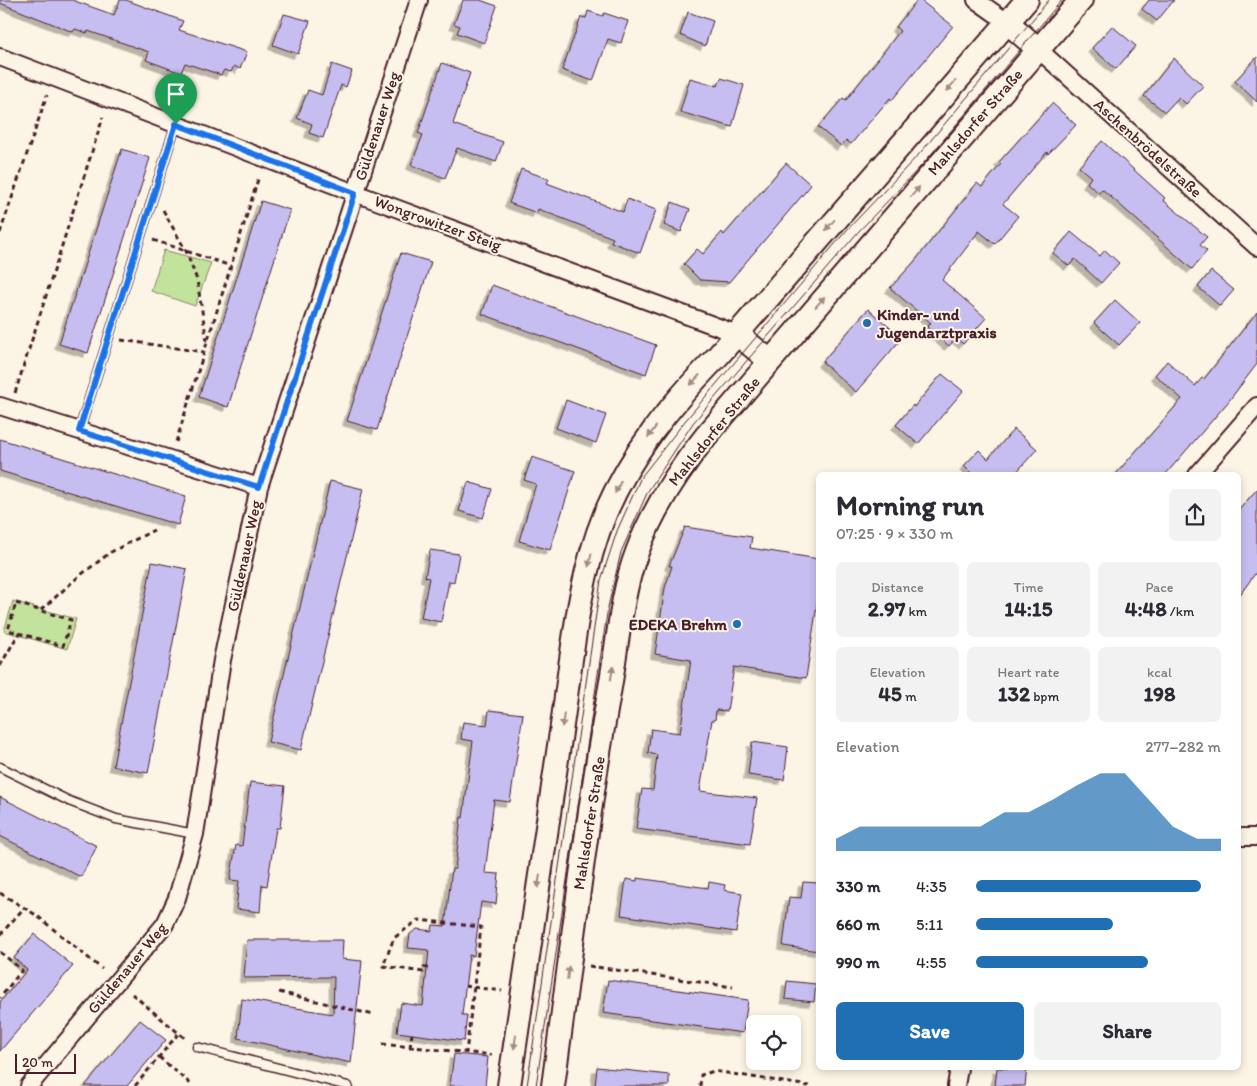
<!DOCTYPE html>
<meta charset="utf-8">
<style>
:root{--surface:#fff;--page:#f2f2f3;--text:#2b2b33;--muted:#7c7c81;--accent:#1f6fb2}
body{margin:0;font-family:Itim,sans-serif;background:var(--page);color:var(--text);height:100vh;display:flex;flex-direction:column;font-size:19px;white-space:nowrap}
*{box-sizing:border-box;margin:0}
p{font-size:16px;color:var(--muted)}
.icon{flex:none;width:28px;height:28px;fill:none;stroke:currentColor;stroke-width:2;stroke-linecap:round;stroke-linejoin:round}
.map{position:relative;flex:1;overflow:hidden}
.panel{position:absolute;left:816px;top:472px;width:425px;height:598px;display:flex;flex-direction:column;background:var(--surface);border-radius:8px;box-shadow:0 2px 8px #0003}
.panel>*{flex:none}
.controls{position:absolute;left:746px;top:1015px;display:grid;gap:10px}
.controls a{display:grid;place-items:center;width:55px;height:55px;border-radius:8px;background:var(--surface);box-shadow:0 2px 8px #0003;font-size:25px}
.scale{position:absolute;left:15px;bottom:12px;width:61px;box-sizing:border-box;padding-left:5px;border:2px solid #4a1f2b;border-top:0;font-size:14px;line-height:18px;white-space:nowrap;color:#4a1f2b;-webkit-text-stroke:4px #fcf5e5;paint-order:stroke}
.pin{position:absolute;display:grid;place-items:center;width:42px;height:42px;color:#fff;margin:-51px -21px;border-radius:50% 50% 50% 0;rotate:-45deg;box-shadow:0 0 5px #0007}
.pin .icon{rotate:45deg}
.round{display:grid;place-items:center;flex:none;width:52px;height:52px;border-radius:8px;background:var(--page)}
.head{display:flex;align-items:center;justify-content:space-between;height:85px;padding:0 20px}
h1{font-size:28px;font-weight:700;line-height:38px}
.metrics{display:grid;grid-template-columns:repeat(3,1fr);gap:8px;height:85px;padding:5px 20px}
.metrics div{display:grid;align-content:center;border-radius:8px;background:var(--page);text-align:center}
.metrics b{font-size:21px;font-weight:700}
.metrics small{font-size:14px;font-weight:400}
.metrics p{font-size:14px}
.chart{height:140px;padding:10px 20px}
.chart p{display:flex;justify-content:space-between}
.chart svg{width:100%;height:90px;margin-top:5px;fill:var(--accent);opacity:.7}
.primary-button{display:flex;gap:10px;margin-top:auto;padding:10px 20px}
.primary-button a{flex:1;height:58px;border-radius:8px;background:var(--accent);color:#fff;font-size:20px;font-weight:700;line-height:58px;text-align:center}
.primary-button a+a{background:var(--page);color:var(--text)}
ul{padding:0 20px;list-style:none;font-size:16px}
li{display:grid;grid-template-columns:80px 60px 1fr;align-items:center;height:38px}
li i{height:12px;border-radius:6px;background:var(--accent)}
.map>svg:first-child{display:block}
.green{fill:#c2e39c;stroke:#868164}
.building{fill:#c6bef0;stroke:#4a1f2b;filter:url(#shadow)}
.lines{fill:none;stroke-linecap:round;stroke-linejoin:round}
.lane-casing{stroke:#4a1f2b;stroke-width:11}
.street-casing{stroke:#4a1f2b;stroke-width:20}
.secondary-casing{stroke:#4a1f2b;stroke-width:26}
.path{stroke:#4a1f2b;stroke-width:3;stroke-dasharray:5 4;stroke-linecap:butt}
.lane{stroke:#fcf5e5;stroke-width:8}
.street{stroke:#fcf5e5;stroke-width:16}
.secondary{stroke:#fcf5e5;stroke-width:22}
.tram{stroke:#4a1f2b;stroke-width:1}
.oneway{fill:#a38a88}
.route-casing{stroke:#fff;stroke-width:10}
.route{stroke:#1a73e8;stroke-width:6}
.poi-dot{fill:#1f6fb2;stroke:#fcf5e5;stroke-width:2}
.labels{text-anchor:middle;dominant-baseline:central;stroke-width:4;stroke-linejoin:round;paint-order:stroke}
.street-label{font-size:16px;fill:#4a1f2b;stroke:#fcf5e5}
.poi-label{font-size:16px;font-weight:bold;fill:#4a1f2b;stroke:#fcf5e5;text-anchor:start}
</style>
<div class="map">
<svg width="1257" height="1086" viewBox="0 0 1257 1086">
<defs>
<filter id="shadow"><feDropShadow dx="-4.5" dy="4.5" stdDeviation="0" flood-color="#0004"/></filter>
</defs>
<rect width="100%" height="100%" fill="#fcf5e5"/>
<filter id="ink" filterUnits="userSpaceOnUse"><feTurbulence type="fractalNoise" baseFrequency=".02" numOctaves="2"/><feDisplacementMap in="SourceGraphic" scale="10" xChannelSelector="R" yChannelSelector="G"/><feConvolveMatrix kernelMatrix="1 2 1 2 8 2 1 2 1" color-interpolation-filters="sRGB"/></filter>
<g filter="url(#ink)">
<!-- green -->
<path class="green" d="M164 250 211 263 195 306 151 291Z
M13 601 76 619 67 649 4 631Z"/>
<!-- building -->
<path class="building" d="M0 0H72L114 15 120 0H126L183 21 179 30 247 52 240 69 234 66 231 72 224 70 221 75 185 63 181 73 146 60 149 52 88 31 87 33 75 29 73 32 0 3Z
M463 0H480L497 6 484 43 457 33 460 26 454 24Z
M917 0H920L953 26 892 100 890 98 851 144 846 140 841 146 818 127 843 98 846 100 900 31 896 27Z
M1149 0H1174L1157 21 1142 9Z
M588 11 603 16 604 13 628 21 621 43 608 39 593 81 562 70 581 17 586 18Z
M688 12 713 21 705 46 680 35Z
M284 14 310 21 298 54 273 45Z
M1112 26 1136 46 1116 69 1092 48Z
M1257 57V102L1235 81Z
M1174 58 1203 86 1186 104 1179 97 1165 112 1144 96Z
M442 63 470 73 453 124 503 142 496 162 457 148 445 178 411 165 423 135 418 133Z
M332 64 352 71 346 87 341 85 323 138 309 133 312 124 297 118 308 90 322 95Z
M690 78 718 86 721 78 744 85 732 127 680 112Z
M1052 103 1076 125 1048 154 1047 152 1003 204 1018 216 995 244 979 231 942 280 986 318 963 344 956 338 949 346 927 327 931 323 890 288 915 261 977 183 982 187 1001 164 999 162Z
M1102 141 1165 198 1163 200 1207 237 1200 245 1207 251 1192 269 1102 189 1099 193 1087 183 1091 177 1079 167Z
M122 149 150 158 88 353 59 344Z
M786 163 811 185 729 282 700 280 684 264 697 249 703 254 722 232 724 235Z
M521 169 549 179 547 183 623 212 627 199 656 210 640 253 611 242 613 238 538 209 537 213 509 203Z
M261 201 290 210 228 407 199 397Z
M672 202 690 209 681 232 664 225Z
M1071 232 1100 256 1105 250 1119 263 1101 283 1075 259 1069 266 1053 253Z
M401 253 431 262 377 430 347 421Z
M1211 271 1234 290 1220 306 1198 287Z
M492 285 656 345 646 374 482 314Z
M1115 300 1140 323 1119 345 1094 323Z
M868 309 902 338 856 392 822 362Z
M1257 312V364L1228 402 1165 475H1115L1182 399 1155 375 1167 361 1195 386 1202 378 1204 379Z
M942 374 963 391 918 444 896 425 913 405 914 407Z
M566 400 606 415 596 443 556 428Z
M1014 429 1037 449 1014 475H973L964 466 979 450 988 459Z
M0 439 186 496 178 525 0 471Z
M532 457 575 471 550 550 519 541 536 484 524 480Z
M330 481 363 489 301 750 268 742Z
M468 482 492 489 483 518 459 511Z
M1257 489V571L1239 596V510Z
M685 527 752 537 750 548 819 559V592L806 678 734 667 727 711 716 710 715 720H712L700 791 757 798 750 844 636 829 642 789 653 790 657 755 648 753 651 729 680 733 691 660 655 654 665 588 672 566H669Z
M430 550 459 554 454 582 449 581 441 622 421 618 429 578 425 577Z
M152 562 187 569 148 773 113 766Z
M489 710 523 714 510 802 494 800 485 873 499 874 496 904 481 902 474 956 469 955 462 1015H467L464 1041 397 1032 401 1003 423 1006 429 950 408 948 410 934 417 929 432 931 433 925 445 926 452 869H455L461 817 463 818 473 741 461 739 463 722 487 725Z
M752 742 788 747 784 780 748 775Z
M250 782 285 786 280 828H276L267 886 262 885 260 912 236 909 239 881 230 880 236 845 242 846Z
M0 797 97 846 81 877 0 836Z
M637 878 708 888 709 882 725 885 724 890 742 893 736 932 621 915 626 879 637 881Z
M803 882 819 883V951L783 946 789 897 801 898Z
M34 934 73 966 0 1051V1002L27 970 14 958Z
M247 940H343L342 959 362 961 351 1063 238 1038 242 999 333 1014 334 977 244 978Z
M608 980 748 1000 743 1033 603 1013Z
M787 981 816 984 814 1002 785 999Z
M140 1020 166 1040 127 1086H85Z
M454 1054 488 1057 485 1086H450Z
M597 1067 669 1075V1086H595Z
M997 1068H1027L1025 1086H995Z"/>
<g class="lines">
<defs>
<path id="lane" d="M79 431 176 124
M0 767 69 801 116 819 195 834
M197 1047 348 1086"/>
<path id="street" d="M976 0 1007 22
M1038 49 1257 247
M0 57 355 193 737 334
M0 406 259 487
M1197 475 1257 406
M1239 837H1257
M29 1086 165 924 177 898 195 834 222 660 259 487 419 0
M956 1086 959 1068"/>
<path id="secondary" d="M1007 22 1038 49
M737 334 770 361
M509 1086C526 968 544 850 561 732 572 660 577 582 605 514 631 453 671 404 717 357L1027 0
M553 1086C571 955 586 823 609 693 617 650 621 593 637 552 653 509 677 472 706 436L1081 0"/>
</defs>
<!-- lane casing -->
<use href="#lane" class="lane-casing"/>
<!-- street casing -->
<use href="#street" class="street-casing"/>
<!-- secondary casing -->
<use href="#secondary" class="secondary-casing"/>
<!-- path -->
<path class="path" d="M163 210 186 251 197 280 207 342
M0 233 47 95
M153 240 231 266
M121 340 204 352
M15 393 103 117
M176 442 259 176
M16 603 71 620 63 646 8 630Z
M41 610 78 577 111 552 154 530
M0 666 19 633
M0 893 36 915 102 969
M0 935 24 908
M0 952 22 970 0 998
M589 966 733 987
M428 968 424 967 423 972 383 966 394 938 418 920 481 927 466 1053
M465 986 502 991
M279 992 374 1015
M132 994 187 1040
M382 1044 492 1055
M410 1047 412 1034
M159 1057 193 1086
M135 1086 178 1034
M700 1086 701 1075 714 1071 809 1086"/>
<!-- lane -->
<use href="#lane" class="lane"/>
<!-- street -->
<use href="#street" class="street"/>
<!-- secondary -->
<use href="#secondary" class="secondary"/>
<!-- tram -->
<path class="tram" d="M527 1086 601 580 617 531 641 477 685 421 846 231 921 152 1049 0
M536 1086 608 607 621 552 648 491 693 423 859 231 922 165 1062 0"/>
</g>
<!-- one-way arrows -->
<defs><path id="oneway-solid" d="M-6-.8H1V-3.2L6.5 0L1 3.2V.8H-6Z" transform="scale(1.25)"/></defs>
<g class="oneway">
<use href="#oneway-solid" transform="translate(951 86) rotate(131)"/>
<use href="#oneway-solid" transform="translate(915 192) rotate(-49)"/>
<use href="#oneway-solid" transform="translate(830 225) rotate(131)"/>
<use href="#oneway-solid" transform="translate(820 302) rotate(-49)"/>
<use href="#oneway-solid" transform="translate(695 380) rotate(133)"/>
<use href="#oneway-solid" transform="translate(652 432) rotate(126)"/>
<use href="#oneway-solid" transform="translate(618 487) rotate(116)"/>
<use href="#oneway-solid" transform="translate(590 560) rotate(103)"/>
<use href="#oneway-solid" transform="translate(612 673) rotate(-80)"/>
<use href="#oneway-solid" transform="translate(563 720) rotate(98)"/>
<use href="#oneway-solid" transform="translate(539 881) rotate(98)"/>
<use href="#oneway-solid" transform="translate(568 973) rotate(-83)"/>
<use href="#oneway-solid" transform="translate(515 1042) rotate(98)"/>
</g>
</g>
<g class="lines" filter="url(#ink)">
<defs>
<path id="route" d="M176 124 355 193 259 487 79 431Z"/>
</defs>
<!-- route casing -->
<use href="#route" class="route-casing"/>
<!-- route -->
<use href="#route" class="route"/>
</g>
<!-- markers -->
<g class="poi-dot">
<circle cx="867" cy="323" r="5"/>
<circle cx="737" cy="624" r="5"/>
</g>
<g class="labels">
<!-- street labels -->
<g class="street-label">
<text transform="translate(975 122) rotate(-49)">Mahlsdorfer Straße</text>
<text transform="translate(377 126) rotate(-72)">Güldenauer Weg</text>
<text transform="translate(1148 148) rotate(42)">Aschenbrödelstraße</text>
<text transform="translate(438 223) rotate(20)">Wongrowitzer Steig</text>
<text transform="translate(714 431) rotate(-51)">Mahlsdorfer Straße</text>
<text transform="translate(244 556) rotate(-78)">Güldenauer Weg</text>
<text transform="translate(589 823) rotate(-81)">Mahlsdorfer Straße</text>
<text transform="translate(127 968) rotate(-50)">Güldenauer Weg</text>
</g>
<!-- poi labels -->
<g class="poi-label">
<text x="877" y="314">Kinder- und<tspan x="877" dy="18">Jugendarztpraxis</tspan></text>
<text x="727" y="624" text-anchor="end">EDEKA Brehm</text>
</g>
</g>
</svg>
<div class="controls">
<a><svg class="icon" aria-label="locate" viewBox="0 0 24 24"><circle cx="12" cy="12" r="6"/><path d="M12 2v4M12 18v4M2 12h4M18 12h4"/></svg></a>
</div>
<div class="scale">20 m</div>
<div class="pin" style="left:176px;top:124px;background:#1e9e55"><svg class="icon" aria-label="arrive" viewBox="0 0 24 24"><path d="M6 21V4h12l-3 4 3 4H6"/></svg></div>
<section class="panel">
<div class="head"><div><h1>Morning run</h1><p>07:25 · 9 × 330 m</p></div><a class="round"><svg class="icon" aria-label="share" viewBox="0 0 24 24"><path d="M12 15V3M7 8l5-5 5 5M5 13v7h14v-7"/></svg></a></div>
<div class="metrics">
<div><p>Distance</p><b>2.97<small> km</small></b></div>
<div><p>Time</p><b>14:15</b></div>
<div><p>Pace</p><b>4:48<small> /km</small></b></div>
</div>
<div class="metrics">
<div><p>Elevation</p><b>45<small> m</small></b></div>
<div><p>Heart rate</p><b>132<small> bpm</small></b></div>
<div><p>kcal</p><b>198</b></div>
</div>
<div class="chart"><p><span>Elevation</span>277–282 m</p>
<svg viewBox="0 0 160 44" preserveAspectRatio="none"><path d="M0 44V38L10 32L20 32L30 32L40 32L50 32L60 32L70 25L80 25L90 19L100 12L110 6L120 6L130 19L140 32L150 38L160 38V44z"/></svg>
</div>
<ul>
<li><b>330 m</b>4:35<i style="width:92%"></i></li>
<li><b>660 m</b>5:11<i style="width:56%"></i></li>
<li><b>990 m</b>4:55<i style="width:70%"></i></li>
</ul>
<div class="primary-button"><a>Save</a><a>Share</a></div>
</section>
</div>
